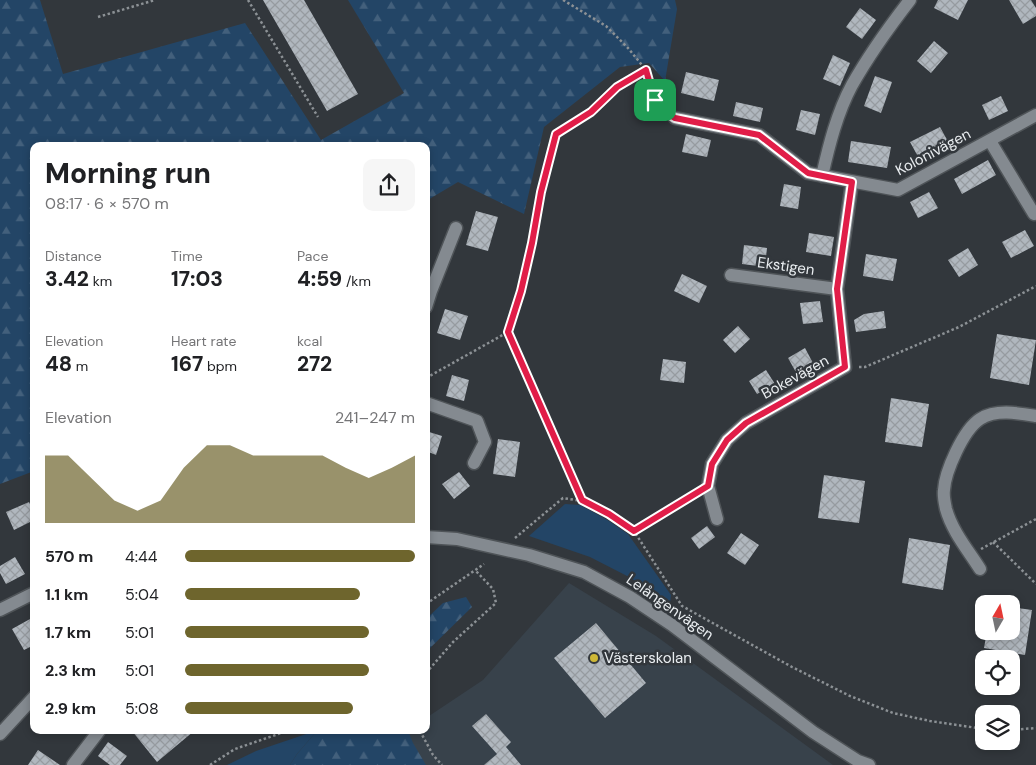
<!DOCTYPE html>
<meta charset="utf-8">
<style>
:root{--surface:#fff;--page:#f6f6f6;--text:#202124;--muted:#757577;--accent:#6e652d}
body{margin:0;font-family:"DM Sans",sans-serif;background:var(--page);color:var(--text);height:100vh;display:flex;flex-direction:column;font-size:19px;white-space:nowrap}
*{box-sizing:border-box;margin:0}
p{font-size:16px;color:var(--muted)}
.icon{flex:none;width:28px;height:28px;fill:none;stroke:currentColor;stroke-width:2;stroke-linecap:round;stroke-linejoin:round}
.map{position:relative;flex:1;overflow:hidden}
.details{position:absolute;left:30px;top:142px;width:400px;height:592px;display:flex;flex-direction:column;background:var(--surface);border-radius:10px;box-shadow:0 2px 8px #0003}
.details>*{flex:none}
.needle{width:32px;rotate:9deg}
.buttons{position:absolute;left:975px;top:595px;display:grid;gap:10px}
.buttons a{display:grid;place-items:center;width:45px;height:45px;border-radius:10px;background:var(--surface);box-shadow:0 2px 8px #0003;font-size:25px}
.pin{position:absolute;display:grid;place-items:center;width:42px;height:42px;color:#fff;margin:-21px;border-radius:10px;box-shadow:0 2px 8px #0006}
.round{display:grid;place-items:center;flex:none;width:52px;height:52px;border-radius:10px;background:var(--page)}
.summary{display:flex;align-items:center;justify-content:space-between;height:85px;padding:0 15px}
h1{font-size:28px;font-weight:800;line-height:38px}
.metrics{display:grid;grid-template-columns:repeat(3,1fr);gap:8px;height:85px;padding:5px 15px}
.metrics div{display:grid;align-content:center}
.metrics b{font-size:21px;font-weight:800}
.metrics small{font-size:14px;font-weight:400}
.metrics p{font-size:14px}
.chart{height:140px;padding:10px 15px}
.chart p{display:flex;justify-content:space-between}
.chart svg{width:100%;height:90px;margin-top:5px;fill:var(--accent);opacity:.7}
ul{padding:0 15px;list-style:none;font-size:16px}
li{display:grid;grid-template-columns:80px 60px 1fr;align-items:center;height:38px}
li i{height:12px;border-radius:6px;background:var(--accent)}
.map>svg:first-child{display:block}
.built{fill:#38424b}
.grass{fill:#234566}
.forest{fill:url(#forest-firs)}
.building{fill:url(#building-cross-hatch)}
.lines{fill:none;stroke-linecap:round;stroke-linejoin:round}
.minor-casing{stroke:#4f5458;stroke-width:15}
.path{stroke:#8c9195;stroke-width:2.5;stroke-dasharray:2.5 2.5;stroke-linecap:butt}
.minor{stroke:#848a90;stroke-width:12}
.route-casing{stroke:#fff;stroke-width:10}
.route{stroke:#e11d48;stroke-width:6}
.poi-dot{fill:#ceb837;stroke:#32373c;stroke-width:2}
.labels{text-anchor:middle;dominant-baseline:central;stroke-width:5;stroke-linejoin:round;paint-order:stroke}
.street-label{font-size:15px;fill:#e9edf0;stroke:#32373c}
.poi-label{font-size:15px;fill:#e9edf0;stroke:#32373c;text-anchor:start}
</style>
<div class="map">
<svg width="1036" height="765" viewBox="0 0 1036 765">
<defs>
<pattern id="forest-firs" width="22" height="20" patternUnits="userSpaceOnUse" patternTransform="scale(1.25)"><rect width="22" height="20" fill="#234566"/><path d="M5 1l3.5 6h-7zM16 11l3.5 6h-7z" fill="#43607c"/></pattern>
<pattern id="building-cross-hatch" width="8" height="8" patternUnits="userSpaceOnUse" patternTransform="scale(1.25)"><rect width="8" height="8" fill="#b0b7be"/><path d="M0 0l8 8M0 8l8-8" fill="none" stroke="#969ba0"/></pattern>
</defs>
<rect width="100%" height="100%" fill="#32373c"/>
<!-- built -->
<path class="built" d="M569 583 656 636 833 765H360L407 731H426V718L483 680Z"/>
<!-- grass -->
<path class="grass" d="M565 504 580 505 606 519 628 534 671 595 670 604 629 577 590 557 529 536Z
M315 731H317L297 754 290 765H227L256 751Z"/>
<!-- forest -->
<path class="forest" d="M0 0H40L63 74 245 23 321 140 404 93 348 0H675L677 9 665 81 649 63 620 67 544 127 524 214 458 182 426 201V146H34V471L0 484Z
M466 597 472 607 426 652V619L443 603Z
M317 731H408L413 743 426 765H290L297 754Z"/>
<!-- building -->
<path class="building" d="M263 0H304L358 94 327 111Z
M938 0H968L958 20 934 8Z
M1009 0H1031L1036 8V16L1023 24Z
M860 8 876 20 862 39 846 27Z
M934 41 948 53 931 73 917 61Z
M833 55 850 63 840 86 823 79Z
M686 72 719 80 714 101 681 93Z
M875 76 892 82 881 113 864 106Z
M1001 96 1008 111 989 120 982 105Z
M736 102 763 108 760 122 733 116Z
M801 110 820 114 815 135 796 130Z
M940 127 951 147 921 162 910 142Z
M686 134 711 140 707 157 682 152Z
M851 141 891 147 887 168 848 162Z
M988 160 996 175 962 194 954 179Z
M784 184 801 187 798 209 780 206Z
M929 192 938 208 918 218 910 202Z
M476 211 498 217 488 251 466 245Z
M1025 230 1034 246 1011 258 1002 242Z
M809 233 834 237 831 256 806 252Z
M744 245 767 248 765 267 742 264Z
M968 248 978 265 959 277 948 260Z
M866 254 897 259 893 281 863 276Z
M682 274 707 286 699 303 674 291Z
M820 301 823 322 803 324 800 303Z
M445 309 468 316 460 340 437 333Z
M884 311 886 328 856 332 854 320 864 314Z
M738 326 750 339 735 353 723 340Z
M997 334 1036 340 1029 385 990 378Z
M805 348 814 365 797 374 788 358Z
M663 359 686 362 684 383 660 380Z
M766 370 775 384 757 394 749 381Z
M452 375 469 380 464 401 446 396Z
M891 398 929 404 922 447 885 442Z
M426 431 442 436 436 455 426 451Z
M498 439 520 442 515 477 493 474Z
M459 472 470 486 454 499 442 484Z
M824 475 865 481 859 523 818 518Z
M29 502 34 513V520L14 530 6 512Z
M707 526 715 537 699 549 691 538Z
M741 533 759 545 745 565 727 553Z
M909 538 950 545 943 590 902 583Z
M15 557 25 574 6 584 0 573V566Z
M1011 607 1032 610 1025 655 984 648 987 631H1011Z
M30 619 34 625V645L24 650 12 629Z
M596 623 646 683 605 718 554 658Z
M486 714 511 742 506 747 521 765H484L497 754 472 726Z
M132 731H194L157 762Z
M108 742 127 756 120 765H110L98 756Z
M38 750 60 765H28Z"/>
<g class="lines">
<defs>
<path id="minor" d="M675 118 759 135 808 173 898 190 1036 115
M990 141 1034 214
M822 176C829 145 837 113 852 85 869 55 889 27 910 0
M731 275 837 289
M426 307 431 291 456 228
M426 403 477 421 485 442 474 463
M717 519 708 486 712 464 727 440 746 423 845 367 837 289 852 182
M426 537 457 539 529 555 584 572 630 597 672 625 813 732 858 761 869 765
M980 569C968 550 952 531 946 509 945 504 943 496 944 490 945 472 963 430 980 419 996 409 1018 413 1036 416
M0 610 34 593
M0 734 34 697
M73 765 99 731"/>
</defs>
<!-- minor casing -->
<use href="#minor" class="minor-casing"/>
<!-- path -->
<path class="path" d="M248 0 318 117
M563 0 606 26 628 48 646 70 655 100 665 112
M98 17 155 0
M508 332 521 291 532 243 541 192 556 134 591 112 617 87 646 70
M859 367H865L959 327 1036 286
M426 378 508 332 582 501
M634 531 697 493
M515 538 563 498 582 501 609 514 634 531 682 606 792 667 850 696 893 713 930 721 984 729
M993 542 1036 584
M981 549 1036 519
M426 604 484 564
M426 673 453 642 496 603 493 589 475 570
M1011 730 1036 728
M420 731 433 755 442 765
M210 765 235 749 287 731"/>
<!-- minor -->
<use href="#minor" class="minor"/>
</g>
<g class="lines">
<defs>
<path id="route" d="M646 70C652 91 654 107 675 118L759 135 808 173 852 182 837 289 845 367 746 423 727 440 712 464 708 486 634 531 609 514 582 500 508 332 521 291 532 243 541 192 556 134 591 112 617 87Z"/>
</defs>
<!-- route casing -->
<use href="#route" class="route-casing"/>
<!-- route -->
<use href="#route" class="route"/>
</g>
<!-- markers -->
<circle class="poi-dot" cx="594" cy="658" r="5"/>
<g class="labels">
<!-- street labels -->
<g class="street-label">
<text transform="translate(933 152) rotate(-28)">Kolonivägen</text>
<text transform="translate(786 266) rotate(8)">Ekstigen</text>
<text transform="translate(795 377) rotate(-29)">Bokevägen</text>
<text transform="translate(670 607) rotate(35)">Lelångenvägen</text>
</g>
<!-- poi labels -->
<g class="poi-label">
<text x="604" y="658">Västerskolan</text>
</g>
</g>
</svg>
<div class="buttons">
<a><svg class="needle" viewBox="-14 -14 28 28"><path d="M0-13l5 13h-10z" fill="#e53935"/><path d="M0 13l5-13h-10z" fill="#757577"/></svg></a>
<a><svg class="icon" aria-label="locate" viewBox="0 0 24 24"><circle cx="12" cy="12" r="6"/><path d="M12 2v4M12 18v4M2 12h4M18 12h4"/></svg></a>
<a><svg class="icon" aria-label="layers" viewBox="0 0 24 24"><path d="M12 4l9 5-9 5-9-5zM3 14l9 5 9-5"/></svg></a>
</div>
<div class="pin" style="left:655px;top:100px;background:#1e9e55"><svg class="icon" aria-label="arrive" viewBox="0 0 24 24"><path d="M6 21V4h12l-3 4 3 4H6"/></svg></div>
<section class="details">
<div class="summary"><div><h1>Morning run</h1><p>08:17 · 6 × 570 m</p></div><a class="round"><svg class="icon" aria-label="share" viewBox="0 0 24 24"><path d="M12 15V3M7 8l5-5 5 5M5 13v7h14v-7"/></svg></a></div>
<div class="metrics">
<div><p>Distance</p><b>3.42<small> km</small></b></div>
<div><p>Time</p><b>17:03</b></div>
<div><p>Pace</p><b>4:59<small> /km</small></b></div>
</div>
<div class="metrics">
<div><p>Elevation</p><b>48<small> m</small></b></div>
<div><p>Heart rate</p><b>167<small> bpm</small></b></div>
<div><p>kcal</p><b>272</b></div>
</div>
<div class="chart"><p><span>Elevation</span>241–247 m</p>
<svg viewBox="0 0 160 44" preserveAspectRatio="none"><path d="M0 44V11L10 11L20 22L30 33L40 38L50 33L60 17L70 6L80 6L90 11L100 11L110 11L120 11L130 17L140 22L150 17L160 11V44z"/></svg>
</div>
<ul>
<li><b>570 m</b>4:44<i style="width:100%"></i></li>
<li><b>1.1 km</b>5:04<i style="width:76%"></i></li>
<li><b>1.7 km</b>5:01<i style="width:80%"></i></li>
<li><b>2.3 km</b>5:01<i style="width:80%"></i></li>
<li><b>2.9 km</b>5:08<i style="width:73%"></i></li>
</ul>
</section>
</div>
